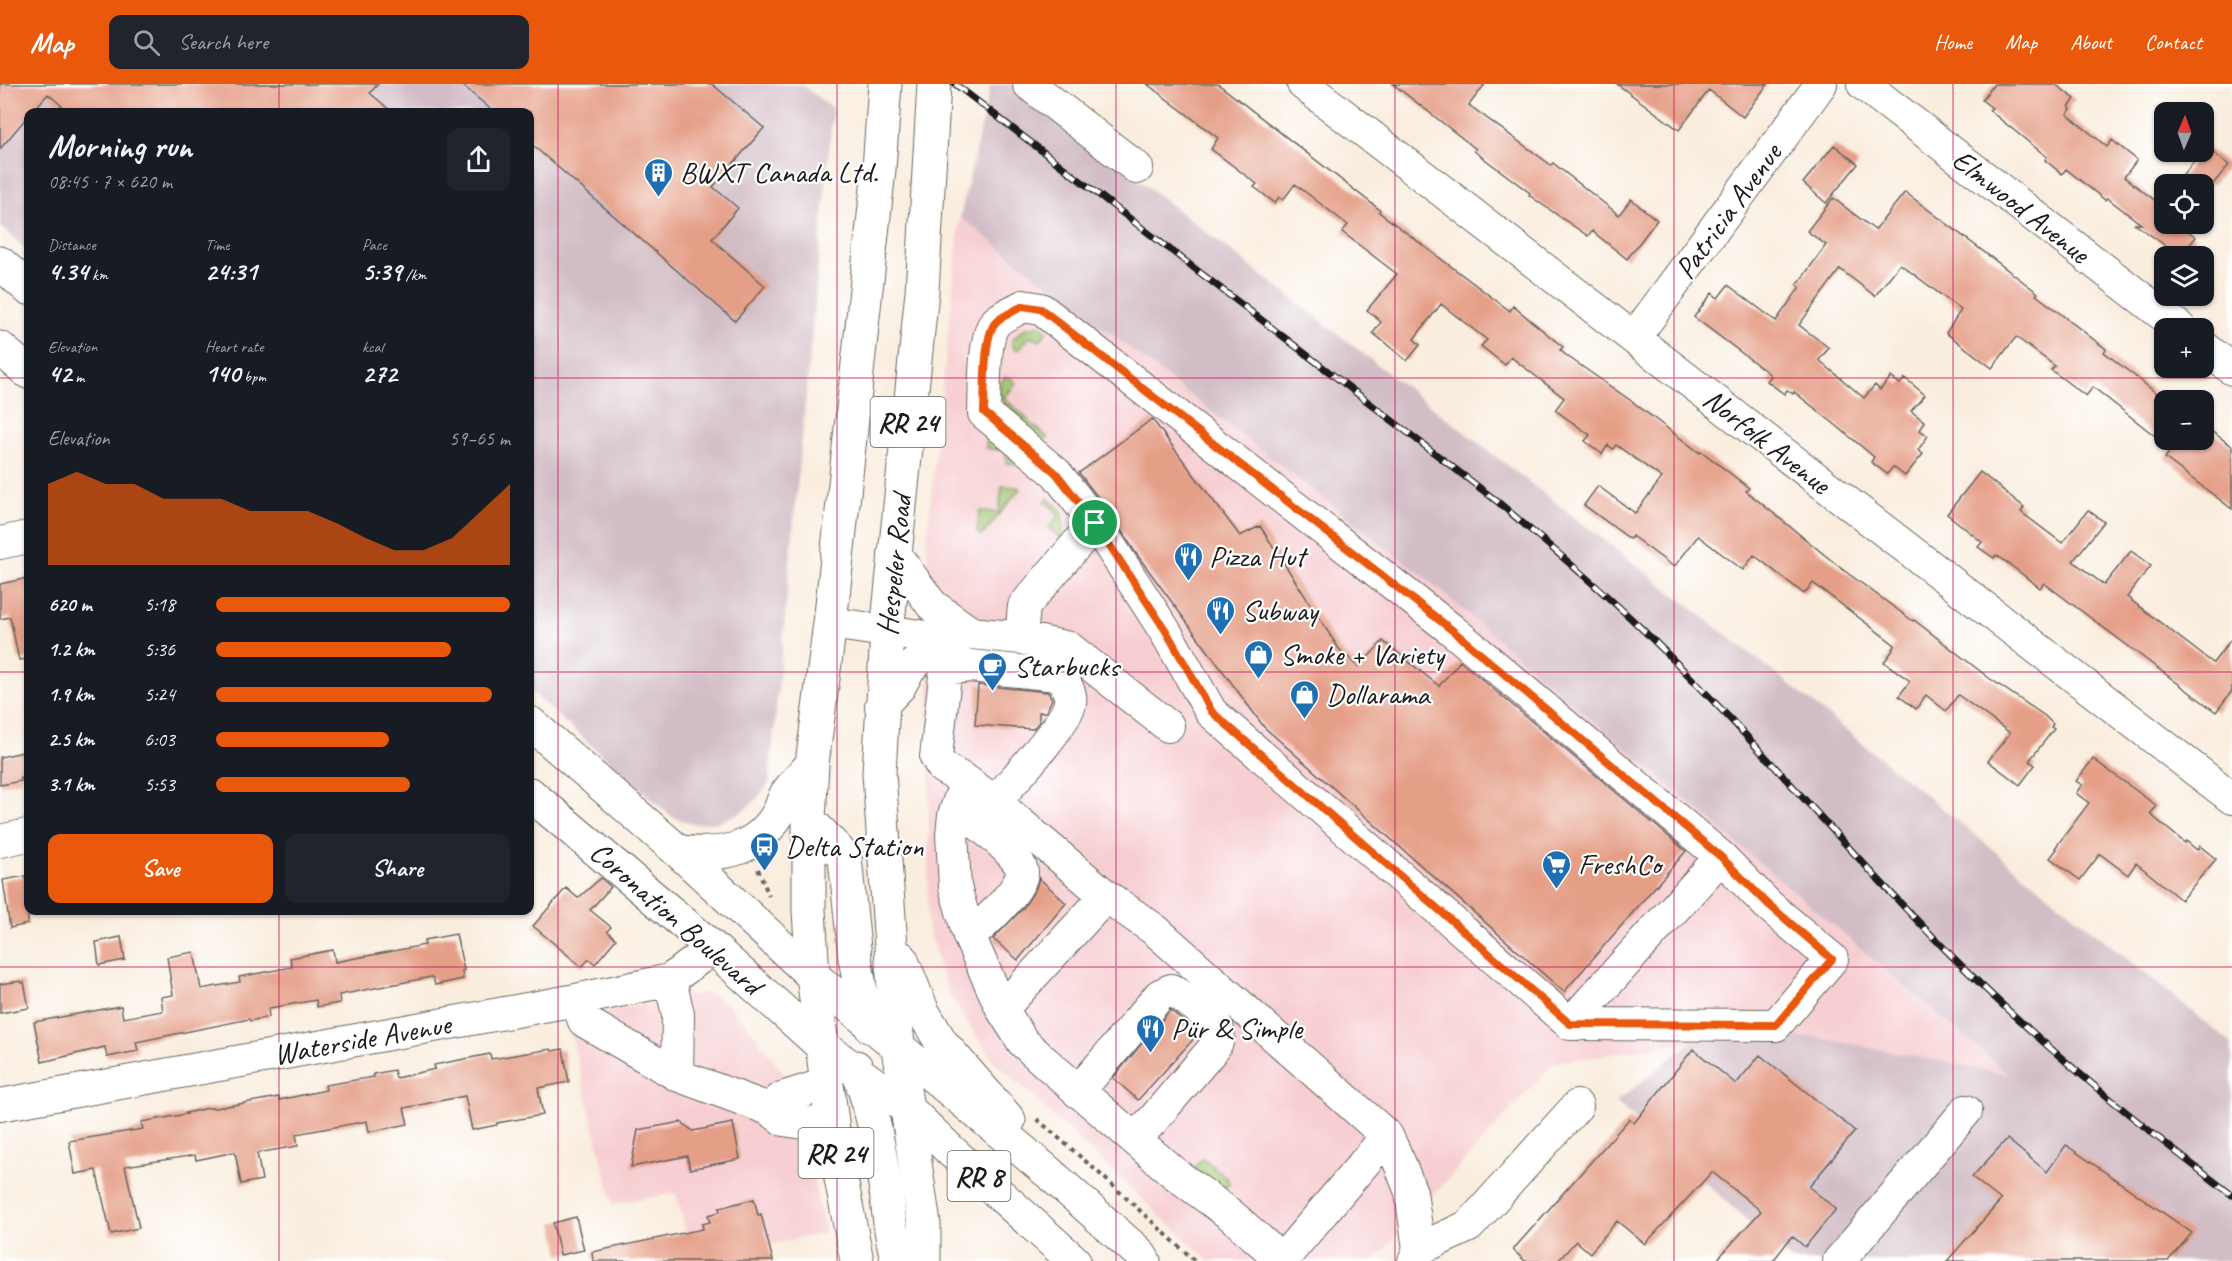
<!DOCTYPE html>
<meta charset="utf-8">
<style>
:root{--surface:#171b24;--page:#20242c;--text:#f1f3f6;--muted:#9ea1a6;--accent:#ea580c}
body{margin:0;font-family:Caveat,sans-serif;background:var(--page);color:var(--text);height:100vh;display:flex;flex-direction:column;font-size:22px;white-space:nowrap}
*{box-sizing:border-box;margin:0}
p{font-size:20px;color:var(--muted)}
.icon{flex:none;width:33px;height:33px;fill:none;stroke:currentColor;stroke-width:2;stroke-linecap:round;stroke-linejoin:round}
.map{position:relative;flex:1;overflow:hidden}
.panel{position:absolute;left:24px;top:24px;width:510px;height:807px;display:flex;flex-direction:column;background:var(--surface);border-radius:12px;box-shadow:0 2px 4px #0004}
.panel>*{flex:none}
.needle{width:39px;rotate:2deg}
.buttons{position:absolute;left:2154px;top:18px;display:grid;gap:12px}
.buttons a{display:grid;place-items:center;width:60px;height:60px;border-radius:12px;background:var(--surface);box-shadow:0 2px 4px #0004;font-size:30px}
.pin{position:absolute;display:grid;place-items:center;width:51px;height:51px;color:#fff;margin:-26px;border:3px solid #fff;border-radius:50%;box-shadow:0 2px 6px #0007}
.round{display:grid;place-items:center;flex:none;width:63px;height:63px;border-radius:12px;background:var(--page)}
.overview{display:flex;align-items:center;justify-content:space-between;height:102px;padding:0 24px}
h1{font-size:33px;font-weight:600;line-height:45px}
.figures{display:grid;grid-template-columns:repeat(3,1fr);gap:9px;height:102px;padding:6px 24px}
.figures div{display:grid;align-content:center}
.figures b{font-size:26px;font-weight:600}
.figures small{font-size:16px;font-weight:400}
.figures p{font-size:16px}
.chart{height:168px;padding:12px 24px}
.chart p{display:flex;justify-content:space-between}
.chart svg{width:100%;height:108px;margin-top:6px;fill:var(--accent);opacity:.7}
.action{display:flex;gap:12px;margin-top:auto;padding:12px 24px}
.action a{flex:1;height:69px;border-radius:12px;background:var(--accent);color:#fff;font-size:24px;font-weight:600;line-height:69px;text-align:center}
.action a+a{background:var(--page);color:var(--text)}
ul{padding:0 24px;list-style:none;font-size:20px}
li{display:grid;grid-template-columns:96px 72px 1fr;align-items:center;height:45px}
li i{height:15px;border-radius:8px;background:var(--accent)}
header{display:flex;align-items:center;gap:36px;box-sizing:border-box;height:84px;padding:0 30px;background:var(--accent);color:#fff}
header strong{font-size:28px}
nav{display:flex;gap:33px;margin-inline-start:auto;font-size:21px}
.search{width:420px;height:54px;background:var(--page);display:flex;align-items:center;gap:15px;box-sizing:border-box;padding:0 21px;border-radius:12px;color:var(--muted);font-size:22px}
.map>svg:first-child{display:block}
.built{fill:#f7cfd2}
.industrial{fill:#d2bdc6}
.green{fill:#9fc46f;stroke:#5e7046;stroke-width:1.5}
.building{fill:#e59f87}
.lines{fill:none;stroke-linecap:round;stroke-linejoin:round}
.minor-casing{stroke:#696560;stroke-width:34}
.major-casing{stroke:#696560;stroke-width:35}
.path{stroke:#696560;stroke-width:4;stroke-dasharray:4.5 4.5;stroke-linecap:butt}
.minor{stroke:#fff;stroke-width:32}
.major{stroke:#fff;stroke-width:33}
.rail-casing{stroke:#1c1c1c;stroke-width:7}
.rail{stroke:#fff;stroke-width:4.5;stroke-dasharray:14;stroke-linecap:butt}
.route-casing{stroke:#fff;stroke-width:12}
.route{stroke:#ea580c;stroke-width:8}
.grid{fill:none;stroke:#c2185b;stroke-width:1.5;stroke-opacity:0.55}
.labels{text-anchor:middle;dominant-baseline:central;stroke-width:4.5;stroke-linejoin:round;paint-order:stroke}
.shield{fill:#fff;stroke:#606060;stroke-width:1.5}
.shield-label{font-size:28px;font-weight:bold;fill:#1c1c1c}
.poi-label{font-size:30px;fill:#1c1c1c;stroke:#fff;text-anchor:start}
.street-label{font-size:30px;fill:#1c1c1c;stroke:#fff}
</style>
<header>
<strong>Map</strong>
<div class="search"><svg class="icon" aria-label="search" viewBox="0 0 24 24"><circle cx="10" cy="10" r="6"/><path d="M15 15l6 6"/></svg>Search here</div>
<nav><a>Home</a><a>Map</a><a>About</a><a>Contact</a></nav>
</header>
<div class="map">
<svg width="2232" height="1177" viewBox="0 0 2232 1177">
<rect width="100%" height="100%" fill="#fff"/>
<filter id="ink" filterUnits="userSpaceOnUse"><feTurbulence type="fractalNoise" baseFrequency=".0167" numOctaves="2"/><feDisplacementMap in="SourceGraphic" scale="12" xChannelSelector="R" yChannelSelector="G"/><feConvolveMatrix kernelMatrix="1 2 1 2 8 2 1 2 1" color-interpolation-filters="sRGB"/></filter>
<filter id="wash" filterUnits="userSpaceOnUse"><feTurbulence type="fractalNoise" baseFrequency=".008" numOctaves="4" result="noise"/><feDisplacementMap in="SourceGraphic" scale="24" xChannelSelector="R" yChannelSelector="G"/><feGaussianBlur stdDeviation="1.35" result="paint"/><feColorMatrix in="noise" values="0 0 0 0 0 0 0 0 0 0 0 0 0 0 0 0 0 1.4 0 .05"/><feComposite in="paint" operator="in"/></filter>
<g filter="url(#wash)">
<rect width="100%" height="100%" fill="#f9edde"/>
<!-- built -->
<path class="built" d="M960 133 1422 491 2010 992 1816 953 1693 957 1553 979 1374 1177H1209L994 977 948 910 927 842 930 680 927 453Z
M706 908 727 920 742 935 784 989 798 1025 825 1149 694 1177 676 1109 613 1120 567 935Z"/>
<!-- industrial -->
<path class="industrial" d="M0 0H801L833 25 769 699 757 715 740 729 718 738 695 740 672 733 530 607V28H28V167L0 142Z
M991 0H1015L1778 591 2232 960V1177H1792L1616 1018 1693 957 1816 953 2009 991 1422 491 960 133Z"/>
<!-- green -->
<path class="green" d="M1040 241 1048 247 1039 257 1030 252 1018 266 1012 263V256L1023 245Z
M1005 293 1011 294 1016 300 1004 314 1048 354 1044 356 1040 354C1026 342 984 314 1005 293Z
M990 354 1022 380 1006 379 1005 367 986 364V357Z
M1002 402 1018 403 1020 405 983 450 980 451 977 448 979 428 981 427 999 428Z
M1048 414 1062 427 1063 446 1061 454 1049 444 1059 430 1045 418Z
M1203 1074 1228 1095 1229 1101 1220 1105 1193 1084Z"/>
<g id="blocks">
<!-- building -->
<path class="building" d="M0 0H378L370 9 392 28H69L48 10 32 28H28V32L0 65Z
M461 0H712L764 44 713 103 738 124 712 155 765 202 735 237 530 59V28H494Z
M1147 0H1218L1380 126 1379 128 1510 227 1513 222 1563 263 1560 266 1567 272 1630 316 1700 369 1701 367 1749 404 1746 407 1842 485 1913 537 1914 536 1989 594 2045 632 2053 640 2051 643 2054 645 2029 677 2035 681 2020 701 1988 677 2010 649 1958 611 1946 627 1926 611 1916 625 1899 612 1910 597 1884 578 1893 566 1892 565 1895 561 1813 499 1804 510 1754 471 1743 486 1698 452 1674 483 1632 452 1630 455 1584 421 1598 402 1635 429 1662 394 1616 361 1613 365 1608 361 1602 370 1585 357 1590 351 1555 326 1564 314 1511 273 1505 281 1481 262 1487 256 1441 220 1414 255 1420 261 1407 277 1373 249 1381 238 1367 226 1397 190 1342 148 1348 141 1295 100 1283 116 1279 113 1275 119 1254 103 1257 100 1211 65 1218 54Z
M1393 0H1485L1469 21 1551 81 1553 79 1619 131 1631 115 1657 136 1627 175 1592 147 1588 152 1540 119 1529 111 1530 109 1474 67 1476 65Z
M1617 0H1768L1743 33 1709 6 1679 46Z
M1994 0H2055L2075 15 2069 23 2071 25 2067 30 2107 63 2112 56 2137 76 2124 93 2160 120 2164 115V140H2179L2196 153 2180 172 2135 140H2141L2107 114 2105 116 2066 85 2062 90 2045 76 2047 73 1989 26 1992 24 1982 16Z
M1834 61 1858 80 1826 119 1803 99Z
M2206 63 2229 81 2213 100H2176Z
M1905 108 2038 209 2036 211 2106 265 2104 268 2164 315V359L2093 303 2086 312 2051 286 2055 282 2016 253 1992 284 1946 249 1961 226 1900 180 1875 212 1840 185 1799 241 1829 264 1819 276 1864 314 1875 301 1880 306 1891 293 1900 300 1905 294 1925 311 1911 327 1925 338 1920 346 1928 352 1918 366 1923 370 1905 392 1893 383 1887 390 1871 378 1874 373 1832 338 1794 308 1793 310 1787 306 1784 310 1767 297 1771 292 1767 288 1694 233 1712 209 1718 214 1728 201 1776 237 1800 203 1797 201 1826 161 1807 147 1833 114 1875 146Z
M1152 335 1240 452 1260 442 1339 565 1359 583 1383 557 1439 602 1460 577 1686 767 1564 908 1264 643 1135 468 1110 429 1079 389Z
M2204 342 2232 362V425L2165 374 2178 356H2204Z
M1980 388 2024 423 2021 428 2062 459 2088 426 2104 438 2073 477 2104 501 2131 467 2151 482 2127 513 2213 579 2232 554V607L2216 628 2044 499 2040 504 2009 480 1996 471 1994 474 1978 463 1982 458 1947 430Z
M28 494V575L19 576 10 533 0 535V500Z
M978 601 1048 608 1052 615 1046 628H1039V638L1033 645 975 641Z
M28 667V691L20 693 21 697 0 701V673Z
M2093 675 2157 722 2150 730 2185 759 2186 757 2197 766 2200 762 2216 775 2181 816 2136 779 2128 791 2100 770 2080 796 2050 774 2057 765 2055 764 2089 719 2076 709 2082 701 2076 697Z
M25 792 28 807V840L10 844 3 796Z
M601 794 611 803 590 826 611 843 607 847 616 855 595 880 589 875 582 883 533 842 566 804 578 814Z
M1039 794 1066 819 1018 876 993 855 1023 824 1036 804Z
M456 850 464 886 462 887 463 895 435 901 433 894 431 893 339 911 340 919 317 923 316 916 270 924 268 925 269 933 250 937 249 935 136 958 138 967 107 973 105 963 42 978 34 938 121 922 123 934 163 927 161 913 173 911 167 873 194 868 201 905 240 898 239 893 292 883 290 874 333 866 335 878 425 861 424 856Z
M121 853 125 876 99 881 96 858Z
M21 897 22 899 24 898 29 924 0 929V900Z
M1170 926 1199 949 1138 1016 1113 994Z
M551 965 552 967 563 965 569 998 538 1004 543 1031 497 1039V1041L472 1046 465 1012 404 1024 408 1040 369 1048 367 1037 296 1050 298 1062 257 1069 262 1096 241 1100 235 1068 196 1076 195 1071 125 1082 139 1144 111 1150 96 1086 75 1090 69 1057 143 1045 141 1038 187 1030 186 1029 208 1024H216L279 1013V1016L326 1006 325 1001 374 993 373 990 394 986 396 994 435 985 434 981 490 970 491 975Z
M1693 965 1736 1000 1760 971 1855 1047 1809 1103 1836 1125 1805 1163 1792 1152 1773 1177H1716L1761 1127 1712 1088 1645 1160 1617 1137 1590 1169 1576 1157 1558 1177H1525L1513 1166 1518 1160 1629 1035 1634 1039Z
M681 1038 693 1047 733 1039 740 1075 690 1085 687 1072 631 1083 638 1046Z
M2007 1055 2047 1088 2066 1061 2192 1149 2168 1177H1947L2001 1116 1972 1093Z
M754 1115 758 1131 761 1130 773 1177H593L592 1168 703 1145 702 1140 710 1138 708 1131 720 1128 719 1124Z
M576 1133 584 1166 560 1171 553 1139Z"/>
</g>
</g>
<g filter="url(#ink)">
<use href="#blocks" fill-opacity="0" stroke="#696560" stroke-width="1.5"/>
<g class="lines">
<defs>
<path id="minor" d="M1029 0 1137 84
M1303 0 2232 714
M1863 0 2180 244
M1634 254 1821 0
M2204 263 2232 285
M1095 439 1165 547 1211 628 1570 940
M0 459 28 453
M894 469 932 521 971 549
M830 539 941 555 971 549 1021 554 1069 564 1168 642
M1021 554 1024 522 1095 439 1056 389 984 329C985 308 983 254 995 239 1001 232 1015 227 1023 222L1041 225 1452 546 1721 773 1570 940 1776 941 1832 875 1768 821 1721 773
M881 622 900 602 909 585 941 555
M966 697 943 684 936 673 945 592 952 584 970 582 1057 591C1064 598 1072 607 1070 619 1067 639 1011 699 995 718
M957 723C971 735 1022 771 1022 788 1022 806 983 841 969 852
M0 757 28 751
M1106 812 1002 925 1023 958 1046 979 1174 1089 1231 1131 1282 1176 1387 1052
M670 896 678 930 677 991
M576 916 584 937 677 991 769 1025 784 1036 804 1039 832 1037
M1002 925 969 852 955 803 952 750 954 731 966 697 995 718 1106 812 1155 846 1387 1052 1400 1080 1411 1108 1419 1165
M1078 1008 1160 911 1171 906C1182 911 1210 932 1216 942 1221 949 1218 957 1214 964L1152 1037 1134 1055
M0 1021 576 916 670 896 713 864
M769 1025 782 1014 826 1000
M1414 1177 1419 1165 1469 1142 1577 1022
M1839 1177 1966 1027"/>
<path id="major" d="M0 179 28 204
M0 264 28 288
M530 639 679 768 813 892 1048 1088 1139 1169 1144 1177
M530 710 713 864 821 961 907 1024 951 1067 1074 1177
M809 736 845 774 855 874 861 908 871 943
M679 768C719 772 755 769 778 730 782 723 783 715 787 709 794 699 804 690 812 680
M901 874 923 928 941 958 1009 1036
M856 983C871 1018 878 1058 884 1095 889 1122 889 1150 898 1177
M857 1177 836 1069 813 892 809 826V736L812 680 830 539 879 85 885 0
M924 1177V1140L898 964 879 689 887 548 922 208 934 0"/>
</defs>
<!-- minor casing -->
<use href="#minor" class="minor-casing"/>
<!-- major casing -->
<use href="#major" class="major-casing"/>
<!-- path -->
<path class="path" d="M758 785 769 812
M1037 1035 1099 1089 1195 1177"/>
<!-- minor -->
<use href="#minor" class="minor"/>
<!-- major -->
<use href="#major" class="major"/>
<defs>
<path id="rail" d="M955 0 1498 418C1547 460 1597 501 1643 546 1755 654 1854 776 1965 885 2048 967 2139 1040 2232 1111"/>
</defs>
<!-- rail casing -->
<use href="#rail" class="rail-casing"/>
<!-- rail -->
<use href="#rail" class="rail"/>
</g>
</g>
<g class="lines" filter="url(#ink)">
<defs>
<path id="route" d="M1023 222 1041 225 1452 546 1721 773 1768 820 1832 875 1776 941 1570 940 1212 628 1166 547 1095 439 1056 389 984 328C985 308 983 254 995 239 1001 232 1015 227 1023 222Z"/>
</defs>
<!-- route casing -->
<use href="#route" class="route-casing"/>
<!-- route -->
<use href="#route" class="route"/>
</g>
<!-- grid -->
<path class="grid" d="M279 0V28M558 0V1177M837 0V1177M1116 0V1177M1395 0V1177M1674 0V1177M1953 0V1177M0 294H28M530 294H2232M0 588H28M530 588H2232M279 826V1177M0 883H2232"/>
<!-- icons -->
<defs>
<symbol id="building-pin" viewBox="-11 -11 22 30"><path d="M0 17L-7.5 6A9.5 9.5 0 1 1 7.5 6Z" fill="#1f6fb2" stroke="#fff"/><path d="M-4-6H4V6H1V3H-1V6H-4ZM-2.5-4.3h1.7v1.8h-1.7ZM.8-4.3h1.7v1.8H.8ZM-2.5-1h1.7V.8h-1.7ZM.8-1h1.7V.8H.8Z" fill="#fff"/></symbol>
<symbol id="restaurant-pin" viewBox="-11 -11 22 30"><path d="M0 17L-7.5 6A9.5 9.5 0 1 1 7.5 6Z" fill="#1f6fb2" stroke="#fff"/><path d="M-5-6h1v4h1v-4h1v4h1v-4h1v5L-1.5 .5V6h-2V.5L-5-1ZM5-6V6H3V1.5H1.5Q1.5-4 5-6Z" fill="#fff"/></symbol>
<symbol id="shop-pin" viewBox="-11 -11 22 30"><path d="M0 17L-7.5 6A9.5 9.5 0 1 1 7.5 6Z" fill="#1f6fb2" stroke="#fff"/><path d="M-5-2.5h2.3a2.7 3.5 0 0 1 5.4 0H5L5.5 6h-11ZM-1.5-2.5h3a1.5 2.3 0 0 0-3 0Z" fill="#fff"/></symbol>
<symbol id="cafe-pin" viewBox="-11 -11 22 30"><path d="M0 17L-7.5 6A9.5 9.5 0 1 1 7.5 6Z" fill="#1f6fb2" stroke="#fff"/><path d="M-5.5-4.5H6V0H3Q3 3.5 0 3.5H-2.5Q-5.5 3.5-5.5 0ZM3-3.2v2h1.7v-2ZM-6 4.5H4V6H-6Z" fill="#fff"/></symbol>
<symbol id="bus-pin" viewBox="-11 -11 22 30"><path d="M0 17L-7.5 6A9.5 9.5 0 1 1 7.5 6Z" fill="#1f6fb2" stroke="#fff"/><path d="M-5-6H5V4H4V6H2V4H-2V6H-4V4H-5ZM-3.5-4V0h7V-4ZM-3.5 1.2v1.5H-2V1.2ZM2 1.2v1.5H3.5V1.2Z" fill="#fff"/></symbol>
<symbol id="supermarket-pin" viewBox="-11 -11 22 30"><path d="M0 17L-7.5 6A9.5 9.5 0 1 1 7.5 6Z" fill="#1f6fb2" stroke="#fff"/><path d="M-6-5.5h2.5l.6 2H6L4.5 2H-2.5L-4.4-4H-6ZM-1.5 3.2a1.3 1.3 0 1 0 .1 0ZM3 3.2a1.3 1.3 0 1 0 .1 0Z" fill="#fff"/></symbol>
</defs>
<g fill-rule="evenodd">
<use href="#building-pin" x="642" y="72" width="33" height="45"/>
<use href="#restaurant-pin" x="1172" y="456" width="33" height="45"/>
<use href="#restaurant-pin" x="1204" y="510" width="33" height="45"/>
<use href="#shop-pin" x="1242" y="554" width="33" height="45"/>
<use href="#cafe-pin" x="976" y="566" width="33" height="45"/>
<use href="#shop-pin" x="1288" y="594" width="33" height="45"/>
<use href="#bus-pin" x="748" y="746" width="33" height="45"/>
<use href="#supermarket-pin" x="1540" y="764" width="33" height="45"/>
<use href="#restaurant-pin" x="1134" y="928" width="33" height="45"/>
</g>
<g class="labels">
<!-- shield labels -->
<g class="shield">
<rect x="870.5" y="313" width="75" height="50" rx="4.5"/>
<rect x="798.5" y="1044" width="75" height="50" rx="4.5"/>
<rect x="947.5" y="1067" width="63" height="50" rx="4.5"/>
</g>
<g class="shield-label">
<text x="908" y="338">RR 24</text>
<text x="836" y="1069">RR 24</text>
<text x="979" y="1092">RR 8</text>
</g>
<!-- poi labels -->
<g class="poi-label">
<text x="680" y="88">BWXT Canada Ltd.</text>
<text x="1209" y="472">Pizza Hut</text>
<text x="1242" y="526">Subway</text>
<text x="1280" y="570">Smoke + Variety</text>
<text x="1014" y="582">Starbucks</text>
<text x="1326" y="610">Dollarama</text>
<text x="785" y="762">Delta Station</text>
<text x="1578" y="780">FreshCo</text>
<text x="1171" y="944">Pür &amp; Simple</text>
</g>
<!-- street labels -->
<g class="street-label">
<text transform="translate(2021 122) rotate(38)">Elmwood Avenue</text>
<text transform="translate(1728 127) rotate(-54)">Patricia Avenue</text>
<text transform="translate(1767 357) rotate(38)">Norfolk Avenue</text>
<text transform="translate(894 481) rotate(-84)">Hespeler Road</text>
<text transform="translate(676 834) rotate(41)">Coronation Boulevard</text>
<text transform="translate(362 955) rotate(-10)">Waterside Avenue</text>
</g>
</g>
</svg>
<div class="buttons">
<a><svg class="needle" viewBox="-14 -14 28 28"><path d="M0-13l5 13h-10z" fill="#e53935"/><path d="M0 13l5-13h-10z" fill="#9ea1a6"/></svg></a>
<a><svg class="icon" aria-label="locate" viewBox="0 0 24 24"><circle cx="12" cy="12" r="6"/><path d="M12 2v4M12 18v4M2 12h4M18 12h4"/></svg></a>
<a><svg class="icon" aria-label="layers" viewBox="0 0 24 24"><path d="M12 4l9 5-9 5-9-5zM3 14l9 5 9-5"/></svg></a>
<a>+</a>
<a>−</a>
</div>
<div class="pin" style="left:1095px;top:439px;background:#1e9e55"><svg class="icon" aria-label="arrive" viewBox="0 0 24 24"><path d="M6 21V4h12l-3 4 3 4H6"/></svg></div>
<section class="panel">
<div class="overview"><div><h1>Morning run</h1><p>08:45 · 7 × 620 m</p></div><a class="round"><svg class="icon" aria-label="share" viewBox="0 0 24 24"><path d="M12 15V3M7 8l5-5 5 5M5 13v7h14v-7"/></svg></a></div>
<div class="figures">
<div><p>Distance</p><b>4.34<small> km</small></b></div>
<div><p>Time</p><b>24:31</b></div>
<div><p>Pace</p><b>5:39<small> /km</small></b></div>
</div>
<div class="figures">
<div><p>Elevation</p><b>42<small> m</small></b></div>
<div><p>Heart rate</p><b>140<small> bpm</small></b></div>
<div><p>kcal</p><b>272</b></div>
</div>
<div class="chart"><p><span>Elevation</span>59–65 m</p>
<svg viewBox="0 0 160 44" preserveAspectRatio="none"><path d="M0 44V11L10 6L20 11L30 11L40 17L50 17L60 17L70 22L80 22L90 22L100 27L110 33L120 38L130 38L140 33L150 22L160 11V44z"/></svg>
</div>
<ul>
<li><b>620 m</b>5:18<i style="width:100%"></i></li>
<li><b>1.2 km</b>5:36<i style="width:80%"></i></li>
<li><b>1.9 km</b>5:24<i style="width:94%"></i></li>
<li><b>2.5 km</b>6:03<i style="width:59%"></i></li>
<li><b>3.1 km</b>5:53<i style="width:66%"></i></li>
</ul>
<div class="action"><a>Save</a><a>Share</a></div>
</section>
</div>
